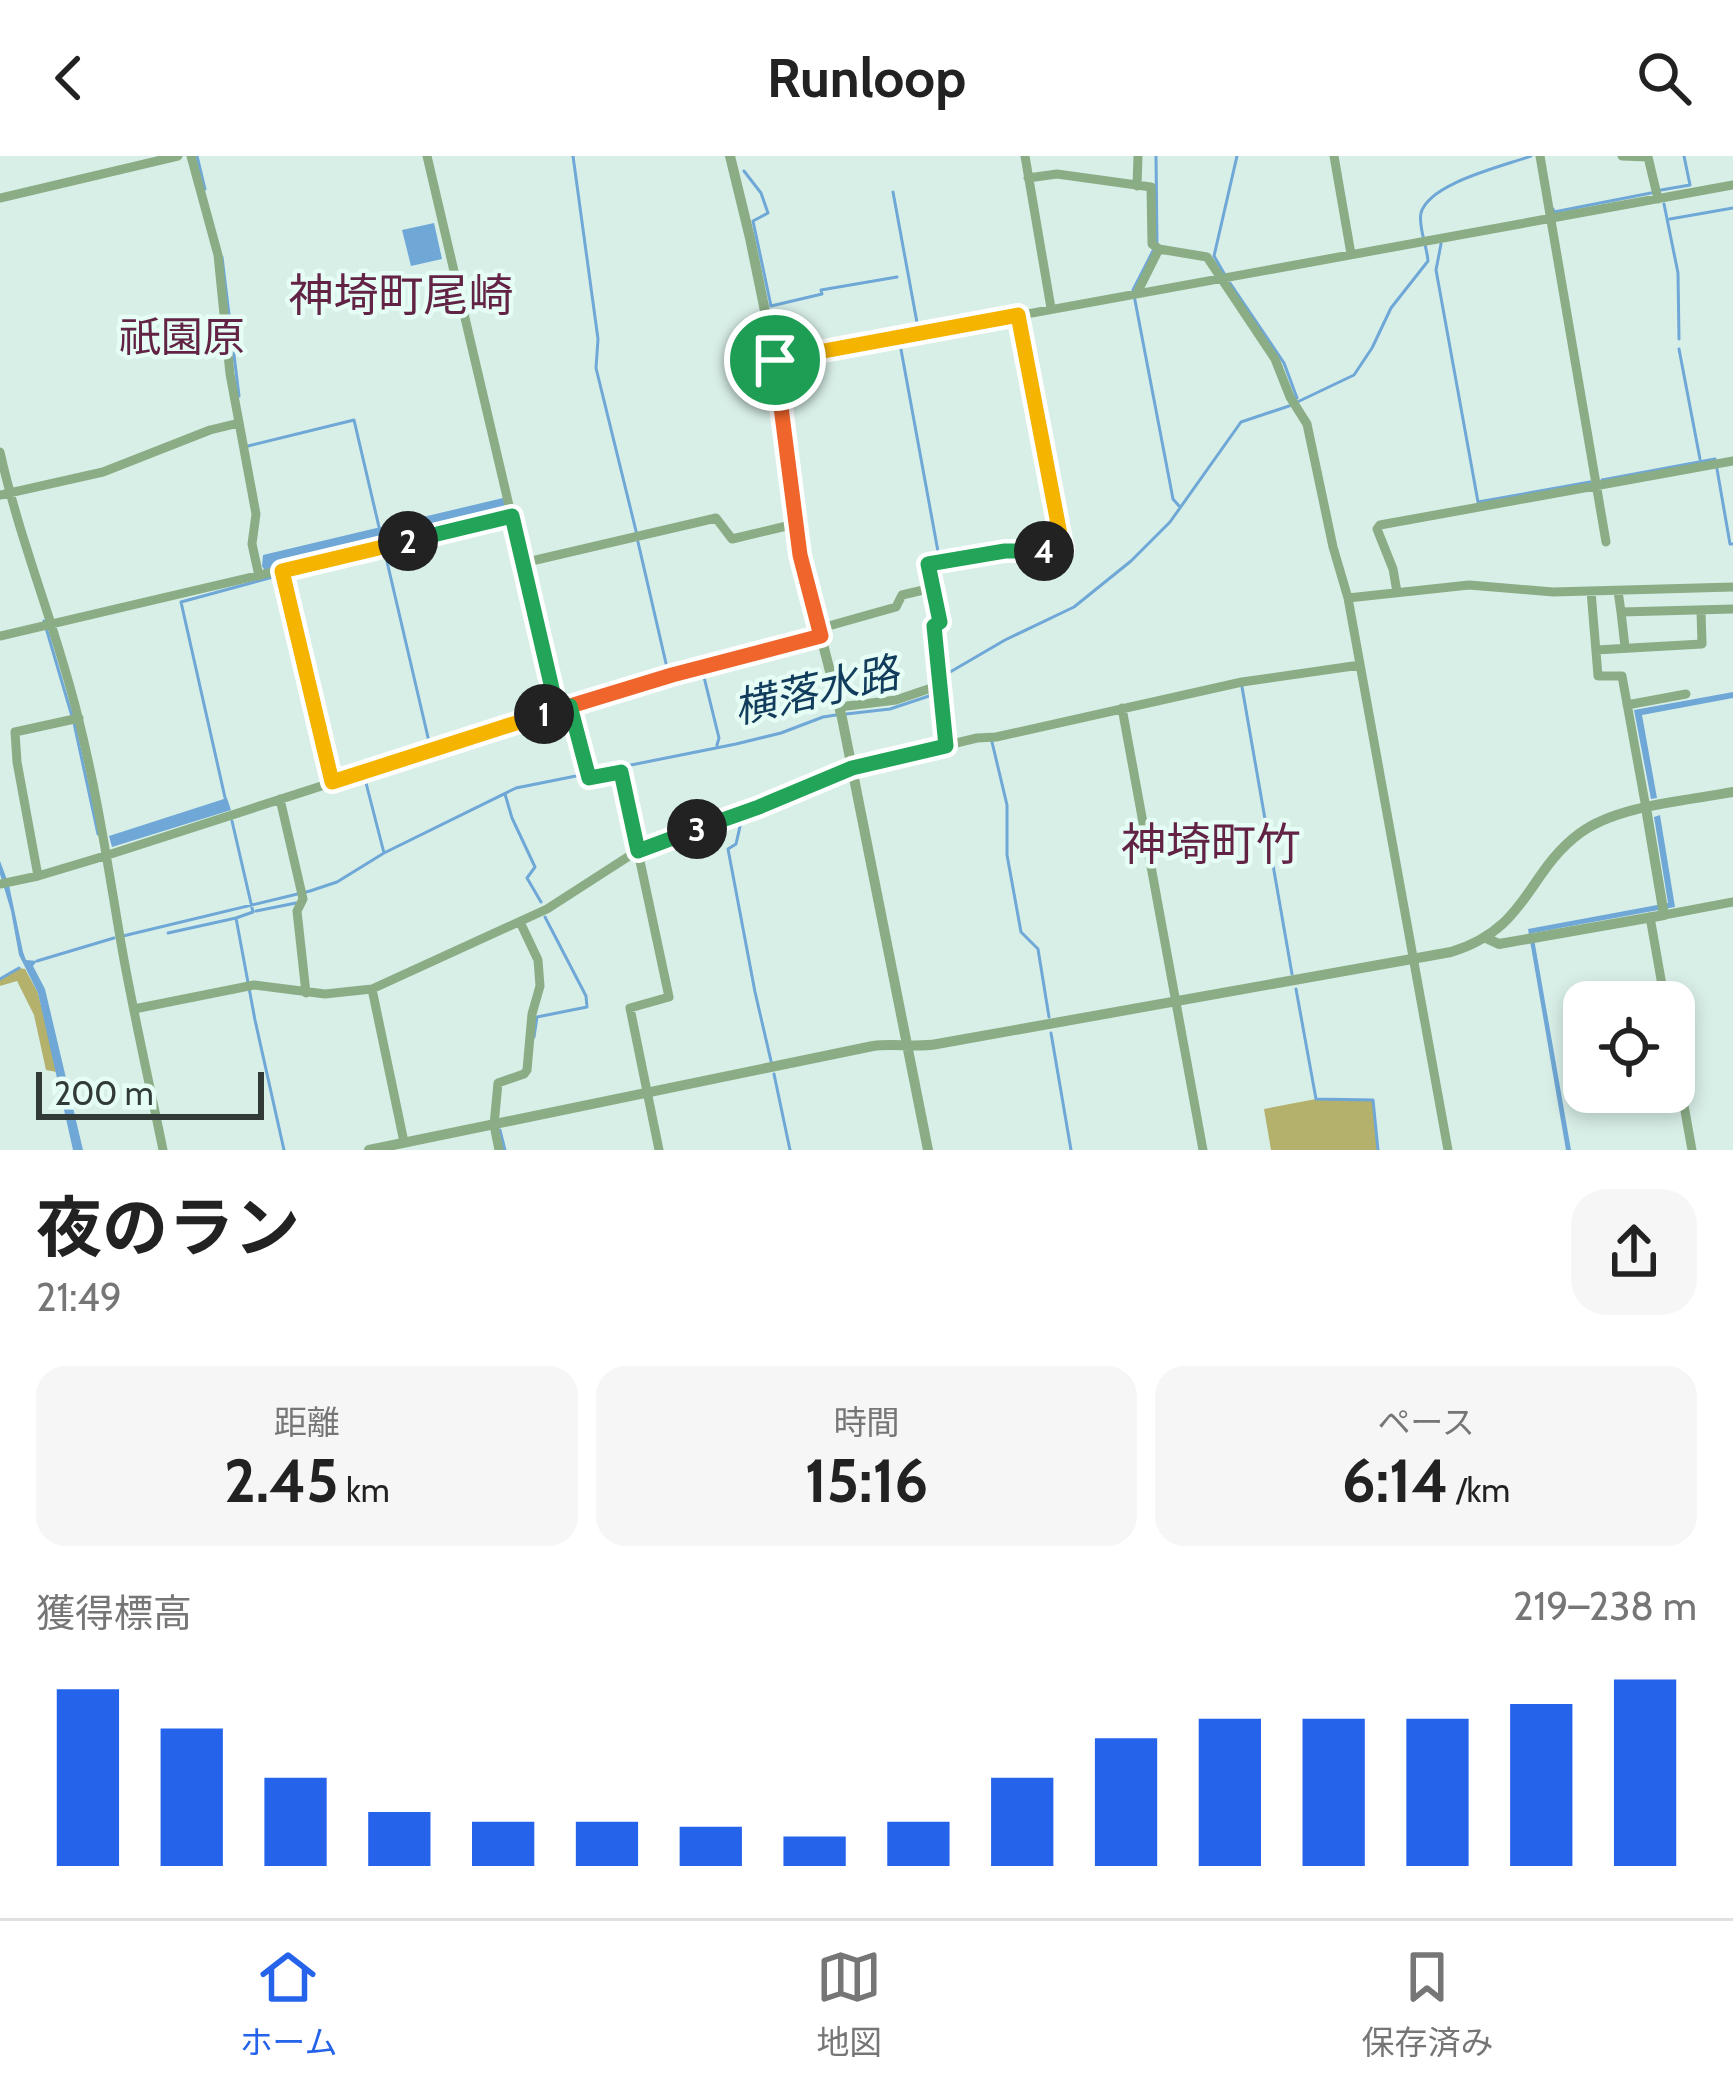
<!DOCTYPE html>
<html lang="ja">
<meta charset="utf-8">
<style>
:root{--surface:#fff;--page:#f6f6f6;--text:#222;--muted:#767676;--line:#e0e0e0;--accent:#2563eb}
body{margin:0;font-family:Cabin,"Noto Sans JP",sans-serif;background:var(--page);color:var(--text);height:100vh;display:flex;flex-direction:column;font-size:45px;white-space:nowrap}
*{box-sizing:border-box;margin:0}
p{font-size:39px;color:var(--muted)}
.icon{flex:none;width:66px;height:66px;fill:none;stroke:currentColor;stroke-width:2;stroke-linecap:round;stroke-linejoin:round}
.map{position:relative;height:994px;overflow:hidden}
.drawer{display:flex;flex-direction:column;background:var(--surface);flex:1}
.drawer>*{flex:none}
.buttons{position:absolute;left:1563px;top:825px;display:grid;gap:24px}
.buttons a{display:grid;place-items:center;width:132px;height:132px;border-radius:24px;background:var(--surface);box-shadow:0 6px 18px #0003;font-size:60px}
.scale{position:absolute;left:36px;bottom:30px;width:228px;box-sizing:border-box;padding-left:12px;border:6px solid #313a37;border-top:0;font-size:33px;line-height:42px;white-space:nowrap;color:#313a37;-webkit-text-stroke:9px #e5fdf5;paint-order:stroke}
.pin{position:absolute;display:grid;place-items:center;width:102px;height:102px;color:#fff;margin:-51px;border:6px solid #fff;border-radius:50%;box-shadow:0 3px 12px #0007}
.km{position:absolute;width:60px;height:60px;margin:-30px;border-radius:50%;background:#222;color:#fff;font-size:33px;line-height:60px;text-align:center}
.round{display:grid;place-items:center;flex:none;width:126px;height:126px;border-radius:36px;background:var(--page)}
.head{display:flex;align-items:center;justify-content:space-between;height:204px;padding:0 36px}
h1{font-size:66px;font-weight:700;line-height:90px}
.stats{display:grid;grid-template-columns:repeat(3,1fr);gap:18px;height:204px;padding:12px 36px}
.stats div{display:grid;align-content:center;border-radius:30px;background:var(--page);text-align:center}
.stats b{font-size:60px;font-weight:700}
.stats small{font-size:33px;font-weight:400}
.stats p{font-size:33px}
.chart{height:336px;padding:24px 36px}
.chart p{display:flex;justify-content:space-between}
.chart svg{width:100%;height:216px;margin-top:12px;stroke:var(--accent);stroke-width:6}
header{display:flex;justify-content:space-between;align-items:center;height:156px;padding:0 36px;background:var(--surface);font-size:54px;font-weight:700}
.dock{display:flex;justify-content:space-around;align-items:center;height:168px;border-top:3px solid var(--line);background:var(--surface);font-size:33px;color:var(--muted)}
.dock a{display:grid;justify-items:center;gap:6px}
.dock .current{color:var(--accent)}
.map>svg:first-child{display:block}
.forest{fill:#b3b16b}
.water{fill:#6fa7d6}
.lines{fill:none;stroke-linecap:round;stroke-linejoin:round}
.stream{stroke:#6fa7d6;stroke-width:3}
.minor{stroke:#8bad86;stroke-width:9}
.tertiary{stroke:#8bad86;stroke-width:10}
.split-1-casing{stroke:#fff;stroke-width:24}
.split-2-casing{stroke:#fff;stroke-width:24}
.split-3-casing{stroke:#fff;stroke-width:24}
.split-4-casing{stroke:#fff;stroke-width:24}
.split-5-casing{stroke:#fff;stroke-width:24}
.split-1{stroke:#f0652b;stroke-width:15}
.split-2{stroke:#f5b400;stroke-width:15}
.split-3{stroke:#22a559;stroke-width:15}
.split-4{stroke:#22a559;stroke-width:15}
.split-5{stroke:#f5b400;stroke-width:15}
.labels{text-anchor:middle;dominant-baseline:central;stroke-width:9;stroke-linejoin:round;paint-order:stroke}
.neighbourhood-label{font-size:42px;fill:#622345;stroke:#e5fdf5}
.water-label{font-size:42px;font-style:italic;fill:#123c5c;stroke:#e5fdf5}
.quarter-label{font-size:45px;fill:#622345;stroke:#e5fdf5}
</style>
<header><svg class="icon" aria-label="back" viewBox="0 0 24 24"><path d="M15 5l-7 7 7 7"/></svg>Runloop<svg class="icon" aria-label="search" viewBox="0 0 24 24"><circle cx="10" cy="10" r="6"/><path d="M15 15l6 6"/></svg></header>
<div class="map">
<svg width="1733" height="994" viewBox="0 0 1733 994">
<rect width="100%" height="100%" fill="#d8efe8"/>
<!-- forest -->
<path class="forest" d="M19 812 25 813 38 837 57 916 46 914 34 859 17 825 0 830V823Z
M1316 943 1373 944 1378 994H1271L1264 953Z"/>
<!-- water -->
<path class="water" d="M434 67 442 103 411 110 402 74Z
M503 342 507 357 265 415 262 410 263 399Z
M1733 536V542L1642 559 1657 642 1651 643 1634 554Z
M227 642 231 654 112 691 109 680Z
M1660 659 1675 751 1533 777 1571 994H1566L1528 773 1668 747 1654 661Z
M0 705 9 729 23 796 26 804 37 805 33 810 45 833 83 994H73L38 837 19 799 11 755 0 718Z"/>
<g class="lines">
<!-- stream -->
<path class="stream" d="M197 0 205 33
M573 0 598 183 596 212 636 375
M1156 0 1157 87 1133 134 1173 343 1180 351
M744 15 761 37 768 57 753 65 771 150 822 138 821 134 897 121
M1661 34 1690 29 1684 0
M893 36 918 172
M1664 48 1678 117 1679 183
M1553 53 1554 56 1651 37
M1670 63 1733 52
M1441 88 1436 114 1478 346 1590 326
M222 101 239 240
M1225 119 1214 100 1237 0
M1230 127 1284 207 1297 242
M920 183 900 188 939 401
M1679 193 1700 303
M248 290 354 264 379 371
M1717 313 1730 388H1733
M1602 324 1715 303
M638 386 668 516
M385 397 430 590
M44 465 74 567 98 678
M939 479 945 517
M703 517 719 582 717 589
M1242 531 1292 818
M944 536 945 519 1005 484 1074 451 1131 405 1170 366 1241 266 1289 250 1354 219 1372 192 1391 152 1428 105C1427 90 1418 71 1421 57 1429 27 1504 10 1531 0
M846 558 890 553 935 538
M992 586 1007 649V699L1021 776 1038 793 1049 861
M505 638 512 662 535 711 527 722 541 746
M226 646 181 446 273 421
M232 665 253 756 236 762 255 864 284 994
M741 666 736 688 728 693 755 836 771 905
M384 697 365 623 432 601
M256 755 296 747
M168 777 236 762
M123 780 310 735 337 726 384 697 516 632 736 588 781 577 823 561 836 559
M37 805 114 782
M0 823 19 812
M1296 833 1316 943 1373 944 1378 994
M1051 877 1071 994
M534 881 537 861 587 851 586 840 545 761
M774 918 790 994
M500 974 505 994"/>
<!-- minor -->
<path class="minor" d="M191 0 218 99 230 218 256 358 252 388 259 420
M427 0 557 554
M1025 0 1051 152
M1334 0 1351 98
M1540 0 1606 386
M1622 0 1648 1 1658 43
M1028 22 1057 18 1151 31 1152 88 1159 93 1207 101 1275 203 1290 241 1307 268 1333 391 1348 442 1448 994
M1137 30 1138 0
M0 42 178 0
M1137 137 1159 93
M775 204 1733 29
M0 296C20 386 56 471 78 561 97 636 108 711 121 787 133 856 149 925 163 994
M0 339 103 316 210 274 239 267
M523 407 716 362 732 383 795 368
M282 415 332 626
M932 432 940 466 934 471 946 590
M1591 435 1598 520H1622L1646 652
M1618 435 1621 456 1733 453
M1397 436 1393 413 1377 373 1380 369 1733 305
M1348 442 1469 429 1553 436 1733 431
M1621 456 1625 491
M0 480 512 360
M1596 494 1702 488 1701 454
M1627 549 1686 538
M570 550 589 622 621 616 669 841 630 852 659 994
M839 551 896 544 940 529
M1122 552 1203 994
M280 643 303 743 297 755 306 837
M38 720 17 606 15 576 79 562
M0 728 38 720 108 699 557 554 672 519 821 480 825 471 896 451 902 439 932 432 928 408 1005 395H1063L1018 159
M1664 759 1733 746
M1650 761 1665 846
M372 833 404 986
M134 853 254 829 325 838 372 833 547 753 637 695 759 651 852 612 977 582 996 581 1242 526 1360 509
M1674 894 1692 994
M499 994 494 969 498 927 524 918 527 914 532 858 540 830 538 804 520 766"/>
<!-- tertiary -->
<path class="tertiary" d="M730 0 750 82 775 204 800 399 842 562 928 994
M1486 782 1499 788 1664 759 1646 652
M369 994 873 890C895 887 915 892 937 888L1451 796C1529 772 1526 717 1580 677 1618 649 1686 645 1733 636"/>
</g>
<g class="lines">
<defs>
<path id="split-1" d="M544 558 672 519 821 480 800 399 775 204"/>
<path id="split-2" d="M408 385 282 415 332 626 544 558"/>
<path id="split-3" d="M408 385 512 360 557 554 570 550 589 622 621 616 638 695 697 673"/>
<path id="split-4" d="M697 673 759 651 852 612 946 590 934 470 940 466 928 408 1005 395H1044"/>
<path id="split-5" d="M775 204 1018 159 1063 394 1044 395"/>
</defs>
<!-- split-1 casing -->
<use href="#split-1" class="split-1-casing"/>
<!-- split-2 casing -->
<use href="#split-2" class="split-2-casing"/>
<!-- split-3 casing -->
<use href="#split-3" class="split-3-casing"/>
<!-- split-4 casing -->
<use href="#split-4" class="split-4-casing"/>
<!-- split-5 casing -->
<use href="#split-5" class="split-5-casing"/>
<!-- split-1 -->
<use href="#split-1" class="split-1"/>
<!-- split-2 -->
<use href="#split-2" class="split-2"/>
<!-- split-3 -->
<use href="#split-3" class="split-3"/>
<!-- split-4 -->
<use href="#split-4" class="split-4"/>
<!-- split-5 -->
<use href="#split-5" class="split-5"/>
</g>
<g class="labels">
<!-- neighbourhood labels -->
<g class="neighbourhood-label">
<text x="182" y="181">祇園原</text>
</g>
<!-- water labels -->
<g class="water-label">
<text transform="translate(816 534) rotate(-13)">横落水路</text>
</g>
<!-- quarter labels -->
<g class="quarter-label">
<text x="401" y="139">神埼町尾崎</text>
<text x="1211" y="688">神埼町竹</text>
</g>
</g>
</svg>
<div class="buttons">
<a><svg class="icon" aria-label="locate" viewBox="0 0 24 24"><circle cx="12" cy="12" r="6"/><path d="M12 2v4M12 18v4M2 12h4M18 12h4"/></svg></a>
</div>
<div class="scale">200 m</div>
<div class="pin" style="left:775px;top:204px;background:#1e9e55"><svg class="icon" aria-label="arrive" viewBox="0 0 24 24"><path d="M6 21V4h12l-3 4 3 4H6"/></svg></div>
<b class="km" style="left:544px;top:558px">1</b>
<b class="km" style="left:408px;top:385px">2</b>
<b class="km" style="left:697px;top:673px">3</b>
<b class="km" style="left:1044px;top:395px">4</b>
</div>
<section class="drawer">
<div class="head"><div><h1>夜のラン</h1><p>21:49</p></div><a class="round"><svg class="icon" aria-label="share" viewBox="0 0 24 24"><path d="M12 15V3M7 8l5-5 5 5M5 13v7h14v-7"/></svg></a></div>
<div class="stats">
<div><p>距離</p><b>2.45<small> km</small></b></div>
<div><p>時間</p><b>15:16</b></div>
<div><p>ペース</p><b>6:14<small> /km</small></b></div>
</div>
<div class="chart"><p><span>獲得標高</span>219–238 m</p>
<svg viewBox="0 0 160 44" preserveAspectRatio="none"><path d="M5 44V8M15 44V16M25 44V26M35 44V33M45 44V35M55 44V35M65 44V36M75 44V38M85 44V35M95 44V26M105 44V18M115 44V14M125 44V14M135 44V14M145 44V11M155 44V6"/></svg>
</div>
</section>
<nav class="dock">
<a class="current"><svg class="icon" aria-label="home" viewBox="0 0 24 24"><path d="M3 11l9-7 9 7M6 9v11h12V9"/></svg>ホーム</a>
<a><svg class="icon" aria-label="map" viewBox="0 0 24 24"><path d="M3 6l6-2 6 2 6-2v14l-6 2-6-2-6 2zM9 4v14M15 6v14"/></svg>地図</a>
<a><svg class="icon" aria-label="saved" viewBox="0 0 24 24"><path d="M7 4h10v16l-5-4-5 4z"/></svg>保存済み</a>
</nav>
